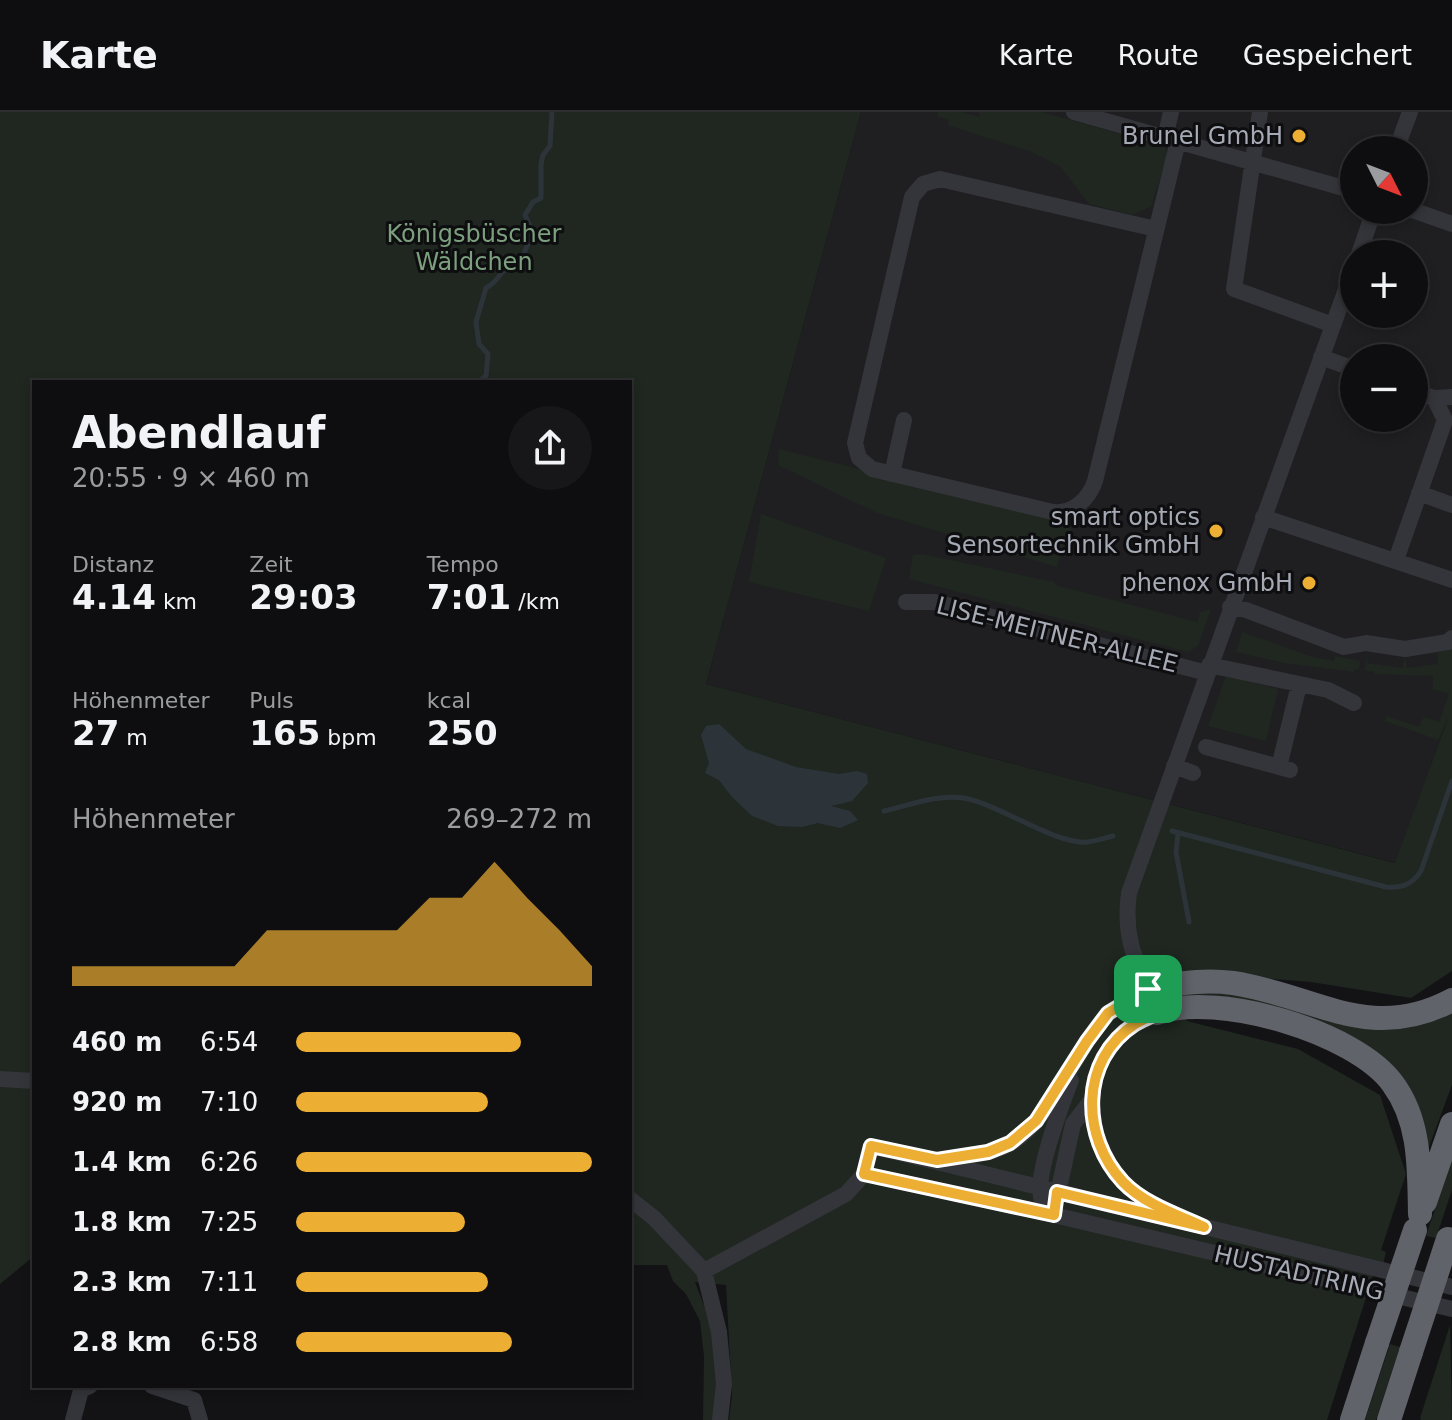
<!DOCTYPE html>
<html lang="de">
<meta charset="utf-8">
<style>
:root{--surface:#0e0e10;--page:#171719;--text:#f1f3f6;--muted:#9b9c9f;--line:#2e2e30;--accent:#ecae33}
body{margin:0;font-family:"DejaVu Sans",sans-serif;background:var(--page);color:var(--text);height:100vh;display:flex;flex-direction:column;font-size:30px;white-space:nowrap}
*{box-sizing:border-box;margin:0}
p{font-size:26px;color:var(--muted)}
.icon{flex:none;width:44px;height:44px;fill:none;stroke:currentColor;stroke-width:2;stroke-linecap:round;stroke-linejoin:round}
.map{position:relative;flex:1;overflow:hidden}
.panel{position:absolute;left:32px;top:268px;width:600px;height:1008px;display:flex;flex-direction:column;background:var(--surface);border-radius:0px;box-shadow:0 4px 12px #0003,0 0 0 2px var(--line)}
.panel>*{flex:none}
.needle{width:52px;rotate:132deg}
.controls{position:absolute;left:1340px;top:24px;display:grid;gap:16px}
.controls a{display:grid;place-items:center;width:88px;height:88px;border-radius:50%;background:var(--surface);box-shadow:0 4px 12px #0003,0 0 0 2px var(--line);font-size:40px}
.pin{position:absolute;display:grid;place-items:center;width:68px;height:68px;color:#fff;margin:-34px;border-radius:16px;box-shadow:0 4px 12px #0006}
.round{display:grid;place-items:center;flex:none;width:84px;height:84px;border-radius:42px;background:var(--page)}
.overview{display:flex;align-items:center;justify-content:space-between;height:136px;padding:0 40px}
h1{font-size:44px;font-weight:600;line-height:60px}
.metrics{display:grid;grid-template-columns:repeat(3,1fr);gap:12px;height:136px;padding:8px 40px}
.metrics div{display:grid;align-content:center}
.metrics b{font-size:34px;font-weight:600}
.metrics small{font-size:22px;font-weight:400}
.metrics p{font-size:22px}
.chart{height:224px;padding:16px 40px}
.chart p{display:flex;justify-content:space-between}
.chart svg{width:100%;height:144px;margin-top:8px;fill:var(--accent);opacity:.7}
ul{padding:0 40px;list-style:none;font-size:26px}
li{display:grid;grid-template-columns:128px 96px 1fr;align-items:center;height:60px}
li i{height:20px;border-radius:10px;background:var(--accent)}
header{display:flex;align-items:center;gap:48px;box-sizing:border-box;height:112px;padding:0 40px;background:var(--surface);border-bottom:2px solid var(--line)}
header strong{font-size:38px}
nav{display:flex;gap:44px;margin-inline-start:auto;font-size:28px}
.map>svg:first-child{display:block}
.built{fill:#1f1f22;fill-rule:evenodd}
.green{fill:#1f2720}
.water{fill:#2c343a}
.lines{fill:none;stroke-linecap:round;stroke-linejoin:round}
.stream{stroke:#2c343a;stroke-width:5}
.minor{stroke:#34353a;stroke-width:16}
.highway{stroke:#60636a;stroke-width:24}
.highway-bridge{stroke:#60636a;stroke-width:24}
.route-casing{stroke:#fff;stroke-width:16}
.route{stroke:#ecae33;stroke-width:10}
.poi-dot{fill:#ecae33;stroke:#0e0e10;stroke-width:3}
.labels{text-anchor:middle;dominant-baseline:central;stroke-width:6;stroke-linejoin:round;paint-order:stroke}
.poi-label{font-size:24px;fill:#a5aab5;stroke:#0e0e10;text-anchor:end}
.park-label{font-size:24px;fill:#7c9f7e;stroke:#0e0e10}
.street-label{font-size:24px;fill:#a5aab5;stroke:#0e0e10}
</style>
<header>
<strong>Karte</strong>
<nav><a>Karte</a><a>Route</a><a>Gespeichert</a></nav>
</header>
<div class="map">
<svg width="1452" height="1308" viewBox="0 0 1452 1308">
<rect width="100%" height="100%" fill="#131315"/>
<!-- built -->
<path class="built" d="M861 0H1452V594L1396 751 706 572ZM1354 38H1414V98H1354ZM1354 142H1414V202H1354ZM1354 246H1414V306H1354Z"/>
<!-- green -->
<path class="green" d="M0 0H861L706 572 1395 751 1448 606 1438 628 1385 609 1387 604 1419 615 1424 605 1439 610 1449 582 1433 577V564L1375 562 1374 559H1365L1367 540V551L1402 556 1405 545 1407 556 1438 552 1437 541 1452 537V859L1411 886 1311 870 1169 859 1177 880 1202 878 1252 886 1452 900V973L1427 1040 1415 991 1255 891 1214 883 1178 884 1187 909 1298 937 1380 983 1406 1062 1381 1138 1386 1140 1383 1153 1377 1151 1327 1308H729L732 1284 726 1173 695 1170 713 1217 718 1283 713 1308H703L704 1244 700 1209 686 1182 673 1169 667 1153H630V270H34V1144L0 1172Z
M938 0H961L980 5 979 0H1041L1161 33 1166 37 1168 44 1151 94 1133 103 1089 92 1060 54 1032 40 947 13 949 8 938 5Z
M779 337 1076 411 1065 430 1057 455 877 401 778 353Z
M761 402 886 446 869 499 749 470Z
M922 442 1054 470 1055 473 1197 510 1200 500 1211 497 1198 534 1188 540 909 467 913 443Z
M1242 520 1313 545 1334 549 1335 544 1360 549 1359 557H1355L1354 560 1284 551 1236 540Z
M1226 564 1278 577 1266 629 1208 614Z
M1452 1046V1078L1436 1126 1426 1124Z
M1450 1213 1452 1308H1421L1420 1306Z
M1390 1232 1400 1235 1376 1308H1365Z"/>
<!-- water -->
<path class="water" d="M719 612 746 637 796 655 839 662 857 659 867 662 868 671 852 689 831 694 850 699 858 708 840 716 818 711 802 715 778 714 752 704 732 685 719 668 705 661 709 651 701 623 706 614Z"/>
<g class="lines">
<!-- stream -->
<path class="stream" d="M478 270 486 264 488 242 479 232 476 210 486 176C503 167 497 156 520 152L530 126V114L525 103 533 90 541 86V53L543 43 550 34 552 0
M884 699C911 693 936 682 964 686 1001 693 1055 733 1088 730 1096 729 1105 726 1113 724
M1172 719 1386 775C1402 776 1412 773 1421 759L1452 669
M1178 721 1176 740 1189 810"/>
<!-- minor -->
<path class="minor" d="M1074 0 1354 79
M1260 0 1234 177 1333 213
M1165 26 1171 0
M1396 38 1410 0
M1412 98 1452 112
M1156 117 940 67 923 72 912 85 855 331 859 346 872 357 1053 400C1073 402 1089 387 1095 369L1178 29
M1359 142 1374 98
M1321 245 1354 257
M1414 279 1434 286 1452 285
M892 362 904 308
M1419 381 1452 393
M1263 405 1452 468
M1396 448 1445 308 1434 286
M906 490H935L1207 561
M1230 495 1246 498 1344 535 1366 531 1405 537 1448 530 1452 526
M1209 553 1328 578 1354 591
M1206 635 1290 658
M1174 654 1193 661
M1279 655 1299 573
M0 967 34 969
M948 1047C968 1044 991 1042 1009 1032 1054 1007 1072 941 1106 904 1116 893 1135 885 1148 877
M864 1062 871 1034 1170 1107
M864 1062 1054 1103 1452 1197
M630 1087 654 1106 704 1159 719 1220 724 1272 720 1308
M1056 1090 1073 1012 1090 990
M1054 1103C1050 1099 1044 1093 1042 1088 1033 1066 1062 992 1071 968
M1197 1113 1452 1175
M1204 1115C1178 1103 1144 1092 1123 1070 1081 1025 1079 948 1135 912 1142 908 1150 905 1157 901 1140 856 1122 831 1129 781L1354 155
M704 1159 846 1082 864 1062
M152 1274 194 1288 200 1308
M73 1308 81 1278 90 1274"/>
<!-- highway -->
<path class="highway" d="M1148 877C1176 871 1204 867 1233 871 1314 883 1369 932 1452 888
M1157 901C1216 879 1356 920 1393 972 1421 1010 1419 1057 1420 1102
M1425 1090 1452 1012
M1352 1308 1377 1231
M1389 1308 1411 1240"/>
<!-- highway-bridge -->
<path class="highway-bridge" d="M1377 1231 1415 1118
M1411 1240 1448 1127"/>
</g>
<g class="lines">
<defs>
<path id="route" d="M1148 877 1157 901C1150 905 1142 908 1135 912 1079 948 1081 1025 1123 1070 1144 1092 1178 1103 1204 1115L1057 1080 1054 1103 864 1062 871 1034 937 1048 988 1040 1010 1031 1036 1009 1087 929 1108 901Z"/>
</defs>
<!-- route casing -->
<use href="#route" class="route-casing"/>
<!-- route -->
<use href="#route" class="route"/>
</g>
<!-- markers -->
<g class="poi-dot">
<circle cx="1299" cy="24" r="8"/>
<circle cx="1216" cy="419" r="8"/>
<circle cx="1309" cy="471" r="8"/>
</g>
<g class="labels">
<!-- poi labels -->
<g class="poi-label">
<text x="1283" y="24">Brunel GmbH</text>
<text x="1200" y="405">smart optics<tspan x="1200" dy="28">Sensortechnik GmbH</tspan></text>
<text x="1293" y="471">phenox GmbH</text>
</g>
<!-- park labels -->
<g class="park-label">
<text x="474" y="122">Königsbüscher<tspan x="474" dy="28">Wäldchen</tspan></text>
</g>
<!-- street labels -->
<g class="street-label">
<text transform="translate(1057 523) rotate(14)">LISE-MEITNER-ALLEE</text>
<text transform="translate(1299 1161) rotate(13)">HUSTADTRING</text>
</g>
</g>
</svg>
<div class="controls">
<a><svg class="needle" viewBox="-14 -14 28 28"><path d="M0-13l5 13h-10z" fill="#e53935"/><path d="M0 13l5-13h-10z" fill="#9b9c9f"/></svg></a>
<a>+</a>
<a>−</a>
</div>
<div class="pin" style="left:1148px;top:877px;background:#1e9e55"><svg class="icon" aria-label="arrive" viewBox="0 0 24 24"><path d="M6 21V4h12l-3 4 3 4H6"/></svg></div>
<section class="panel">
<div class="overview"><div><h1>Abendlauf</h1><p>20:55 · 9 × 460 m</p></div><a class="round"><svg class="icon" aria-label="share" viewBox="0 0 24 24"><path d="M12 15V3M7 8l5-5 5 5M5 13v7h14v-7"/></svg></a></div>
<div class="metrics">
<div><p>Distanz</p><b>4.14<small> km</small></b></div>
<div><p>Zeit</p><b>29:03</b></div>
<div><p>Tempo</p><b>7:01<small> /km</small></b></div>
</div>
<div class="metrics">
<div><p>Höhenmeter</p><b>27<small> m</small></b></div>
<div><p>Puls</p><b>165<small> bpm</small></b></div>
<div><p>kcal</p><b>250</b></div>
</div>
<div class="chart"><p><span>Höhenmeter</span>269–272 m</p>
<svg viewBox="0 0 160 44" preserveAspectRatio="none"><path d="M0 44V38L10 38L20 38L30 38L40 38L50 38L60 27L70 27L80 27L90 27L100 27L110 17L120 17L130 6L140 17L150 27L160 38V44z"/></svg>
</div>
<ul>
<li><b>460 m</b>6:54<i style="width:76%"></i></li>
<li><b>920 m</b>7:10<i style="width:65%"></i></li>
<li><b>1.4 km</b>6:26<i style="width:100%"></i></li>
<li><b>1.8 km</b>7:25<i style="width:57%"></i></li>
<li><b>2.3 km</b>7:11<i style="width:65%"></i></li>
<li><b>2.8 km</b>6:58<i style="width:73%"></i></li>
</ul>
</section>
</div>
